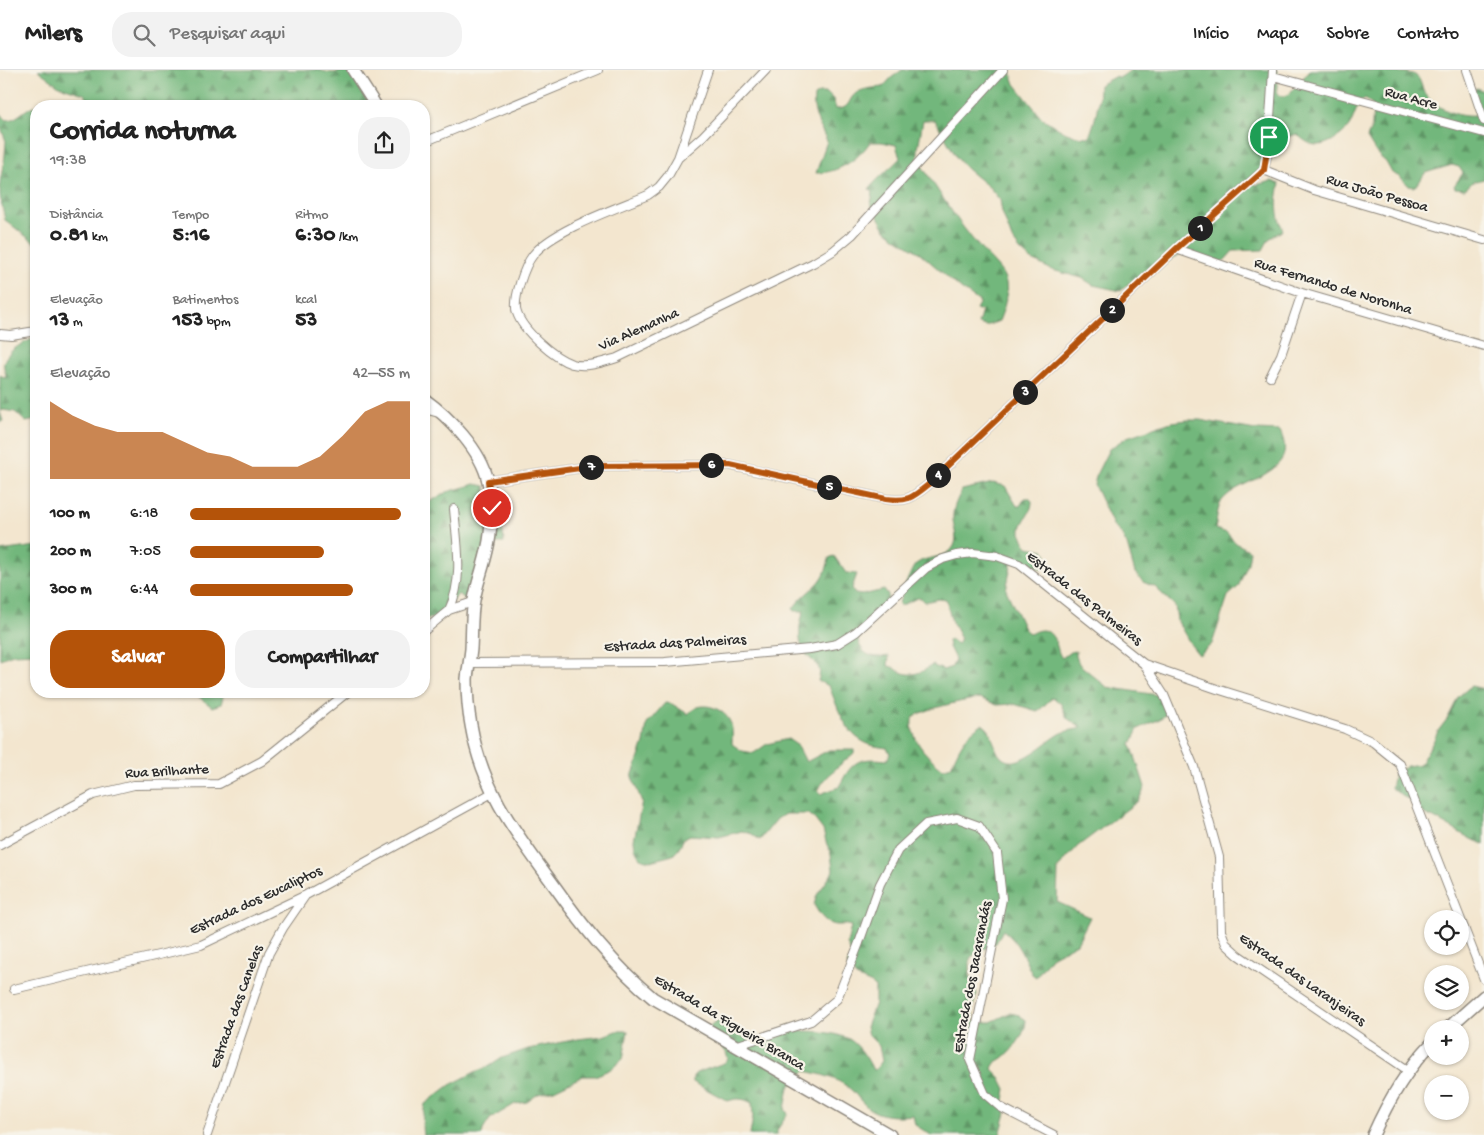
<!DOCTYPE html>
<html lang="pt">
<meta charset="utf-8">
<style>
:root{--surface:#fff;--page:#f2f2f2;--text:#222;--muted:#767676;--line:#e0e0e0;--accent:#b45309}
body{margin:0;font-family:"Gochi Hand",sans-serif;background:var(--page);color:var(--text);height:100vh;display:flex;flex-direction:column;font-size:19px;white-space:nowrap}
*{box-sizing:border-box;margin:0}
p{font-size:16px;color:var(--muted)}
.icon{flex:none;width:28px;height:28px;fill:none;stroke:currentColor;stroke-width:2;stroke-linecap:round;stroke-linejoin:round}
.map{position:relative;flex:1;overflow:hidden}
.details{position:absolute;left:30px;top:30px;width:400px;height:598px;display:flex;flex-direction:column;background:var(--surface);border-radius:20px;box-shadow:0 1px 4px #0004}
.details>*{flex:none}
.tools{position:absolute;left:1424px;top:840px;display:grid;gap:10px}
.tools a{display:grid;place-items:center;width:45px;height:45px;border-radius:50%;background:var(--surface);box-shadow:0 1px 4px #0004;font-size:25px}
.pin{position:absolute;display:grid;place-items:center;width:42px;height:42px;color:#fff;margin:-21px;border:2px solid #fff;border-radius:50%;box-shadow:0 1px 5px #0007}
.km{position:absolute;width:25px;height:25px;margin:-12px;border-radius:50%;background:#222;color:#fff;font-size:14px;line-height:25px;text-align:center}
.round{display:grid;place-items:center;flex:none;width:52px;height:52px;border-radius:20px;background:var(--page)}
.headline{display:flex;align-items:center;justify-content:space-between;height:85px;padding:0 20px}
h1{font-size:28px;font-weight:700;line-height:38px}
.metrics{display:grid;grid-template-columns:repeat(3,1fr);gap:8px;height:85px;padding:5px 20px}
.metrics div{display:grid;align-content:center}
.metrics b{font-size:21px;font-weight:700}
.metrics small{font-size:14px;font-weight:400}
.metrics p{font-size:14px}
.chart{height:140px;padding:10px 20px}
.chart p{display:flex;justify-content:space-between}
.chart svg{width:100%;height:90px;margin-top:5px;fill:var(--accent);opacity:.7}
.cta{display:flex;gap:10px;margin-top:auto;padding:10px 20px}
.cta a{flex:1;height:58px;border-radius:20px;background:var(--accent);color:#fff;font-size:20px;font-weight:700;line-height:58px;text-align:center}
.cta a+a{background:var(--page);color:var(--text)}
ul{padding:0 20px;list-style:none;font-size:16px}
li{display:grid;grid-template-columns:80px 60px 1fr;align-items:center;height:38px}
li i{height:12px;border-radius:6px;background:var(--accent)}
header{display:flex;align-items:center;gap:30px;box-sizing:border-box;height:70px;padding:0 25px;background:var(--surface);border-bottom:1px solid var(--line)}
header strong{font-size:24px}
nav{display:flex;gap:28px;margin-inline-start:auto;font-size:18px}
.search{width:350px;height:45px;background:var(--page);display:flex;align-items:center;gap:12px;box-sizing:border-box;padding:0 18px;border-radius:20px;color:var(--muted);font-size:19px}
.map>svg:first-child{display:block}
.forest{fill:url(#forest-firs);stroke:#4e7153;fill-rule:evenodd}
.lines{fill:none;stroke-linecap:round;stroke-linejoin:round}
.street-casing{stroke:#8f887d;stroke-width:10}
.secondary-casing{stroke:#8f887d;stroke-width:14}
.street{stroke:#fff;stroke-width:8}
.secondary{stroke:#fff;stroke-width:11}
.route-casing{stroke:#fff;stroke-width:10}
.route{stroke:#b45309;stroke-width:6}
.labels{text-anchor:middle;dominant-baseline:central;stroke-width:4.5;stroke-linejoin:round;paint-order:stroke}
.street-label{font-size:15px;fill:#2b2b2b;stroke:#f7f3e8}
</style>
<header>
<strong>Milers</strong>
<div class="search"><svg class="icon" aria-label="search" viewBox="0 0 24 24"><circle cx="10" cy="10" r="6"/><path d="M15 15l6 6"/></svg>Pesquisar aqui</div>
<nav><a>Início</a><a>Mapa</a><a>Sobre</a><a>Contato</a></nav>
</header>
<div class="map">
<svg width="1484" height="1065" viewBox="0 0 1484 1065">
<defs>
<pattern id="forest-firs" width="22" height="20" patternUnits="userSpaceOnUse" patternTransform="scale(1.25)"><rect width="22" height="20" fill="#72b77b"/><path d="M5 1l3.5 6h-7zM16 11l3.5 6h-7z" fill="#5e9565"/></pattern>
</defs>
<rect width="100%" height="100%" fill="#f7f3e8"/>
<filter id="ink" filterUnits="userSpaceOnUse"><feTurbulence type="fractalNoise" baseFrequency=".02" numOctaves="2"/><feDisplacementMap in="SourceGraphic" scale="10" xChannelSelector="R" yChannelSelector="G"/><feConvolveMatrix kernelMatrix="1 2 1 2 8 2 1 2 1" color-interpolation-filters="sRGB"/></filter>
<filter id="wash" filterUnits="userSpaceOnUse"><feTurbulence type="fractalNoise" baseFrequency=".0096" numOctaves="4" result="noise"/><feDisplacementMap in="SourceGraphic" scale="20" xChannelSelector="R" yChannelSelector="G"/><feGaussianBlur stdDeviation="1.12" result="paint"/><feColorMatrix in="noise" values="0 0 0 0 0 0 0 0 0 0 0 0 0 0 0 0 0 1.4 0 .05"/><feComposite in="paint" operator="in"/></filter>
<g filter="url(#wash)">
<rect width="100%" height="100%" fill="#f3e6cf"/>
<!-- forest -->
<path class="forest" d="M38 0H316L332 3 345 1 350 3 376 36H93L84 24 59 16Z
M902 0H1010L1015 14 1042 48 1064 62 1075 66 1089 67C1096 50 1099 33 1099 15L1116 6V7H1121L1131 0H1277V21L1279 25 1284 26 1289 24 1310 0H1384C1393 5 1405 0 1415 5 1421 9 1421 16 1424 22 1433 37 1458 48 1475 46 1480 38 1475 28 1472 20L1477 18 1484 21V63L1480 65 1484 76V109L1473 112 1465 119 1455 118 1454 116 1463 103 1459 97 1452 95 1425 103 1418 114 1413 117 1409 116 1400 107 1392 103 1386 92 1377 84 1367 68 1372 56 1373 35 1365 28C1356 36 1355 45 1350 55 1345 64 1327 76 1317 75 1309 75 1302 69 1297 64L1287 67 1278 62H1276L1274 77 1253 112 1256 115 1272 111 1280 114C1276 131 1276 144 1283 160L1269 169 1263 180 1233 181 1223 192 1183 183 1173 188 1149 205 1128 214 1121 221 1093 215 1082 208 1052 200 1030 189 1020 180 1012 169 1002 142 1000 130 990 118 967 99 957 88 935 50H923L918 78V90C938 120 957 152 981 179 988 188 1005 201 1006 213 1008 226 1004 239 999 251L986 256 978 254 982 241 976 239 980 232 961 219 920 183 896 168 885 159 871 134 873 122 869 119C878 107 890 99 900 88L896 75 882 72H870C858 90 838 103 816 103L827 71C820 56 812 44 814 26L819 23H827L833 29 836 39C852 39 847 28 858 22 865 18 875 18 883 17L891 8Z
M34 36 36 37V174L5 150 0 125V113L5 85 6 71 0 56V44L7 50C17 50 24 39 34 36Z
M36 268V350L26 352 15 342 3 340 0 342 3 351 0 352V305L4 307 6 305C5 301 3 297 4 292 7 280 26 271 36 268Z
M1187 350H1200L1255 360 1280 361C1302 406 1238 407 1221 432 1217 439 1217 451 1215 459L1227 463 1236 473 1250 481 1248 493 1238 517 1228 526 1212 574 1199 585 1191 575 1183 561 1177 550 1175 536 1155 517 1143 512 1135 503 1127 475 1121 464 1113 455 1094 415 1097 403 1109 379 1127 367 1171 352Z
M993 413 1005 416 1017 436H1020L1025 428H1029L1032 431C1032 450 1010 454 1028 477L1044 480 1047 485V496L1043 499 1016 490 1012 491 1006 520 1024 559 1030 564C1042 557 1050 559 1056 573 1058 579 1058 583 1062 588L1070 582 1076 581V586L1079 594 1107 617 1157 625 1163 627 1168 636 1167 643 1160 649 1138 659 1131 674 1145 717 1138 731 1078 776 1058 798 1057 832 1090 847 1077 873 1051 887 1036 907 1032 904C1024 888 1018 871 1003 860L996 873 978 882 970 888V906L977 924 972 939 974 952H991L1010 943 1019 945 1026 950C1026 964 1013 980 1003 988 997 992 994 992 992 999L1000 1007 1006 1019 1003 1035 1006 1043 1000 1065H931L915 1055 913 1045C896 1047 877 1047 865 1035 859 1030 855 1022 849 1018 837 1008 820 1004 805 1001L800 1006H797L799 1008 789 1017 785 1039 788 1044 777 1060V1065H750L753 1047 752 1033C743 1028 737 1028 728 1031L693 1012V1006L696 1003 724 993 728 990 726 982 707 961 709 957 720 950C725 952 727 956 731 959 739 966 750 971 759 972 769 974 772 968 780 965 797 958 833 961 849 969 859 975 868 989 873 1000L876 999 882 991 879 976 868 965 866 957 875 933V917L872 914 856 907 847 895 852 885 847 874 851 856C847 854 844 855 839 855 826 856 820 845 814 835L817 825 831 805 833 800 831 784 826 772 823 760 813 747 808 744H785L777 749 760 770 752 764 742 761 719 767 690 765 684 768 678 780 673 785 650 791 640 788 635 778 634 770 642 732 632 707 644 673 647 654 665 633 672 634 688 644C691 641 695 638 698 637 711 633 727 642 731 654 733 660 732 668 732 674L742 681 754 683 767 674 788 669 798 676 806 692 829 680H854V683C844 692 821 709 818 722L820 724 839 717C852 691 858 687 887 690L890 684 887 678C880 677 871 676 864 672 844 662 837 635 829 616L818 611C824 593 812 594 804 581 797 570 799 553 804 541H795L793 539C808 516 824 519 829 488L834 486 846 503 857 504 852 518 855 524 862 525 884 520 888 524V530L857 565C860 585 871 589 889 586L888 596C894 597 894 598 899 601 911 608 923 602 932 595L943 600 952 597 955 589 949 577 948 571 950 569 957 574 961 569 952 552 946 530 938 529 925 532 921 528H917L900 536 899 533C902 524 910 500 916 494 927 485 947 490 954 476 959 466 952 456 953 446 953 437 958 428 962 420ZM980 628 997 635 1014 634 1037 641C1044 638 1047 630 1054 628L1061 634 1067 648 1081 658C1075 660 1068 660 1062 663 1048 669 1017 703 1001 687 992 678 995 661 982 654 964 665 959 678 951 696L943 699C928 687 915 675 912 656 912 653 911 651 913 648 921 639 967 630 980 628Z
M475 414 485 416 494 449 503 462 504 473H493L470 528 466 529 458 524C449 537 441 550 424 549V435L447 422Z
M36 476V583L13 584 0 589V481Z
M1471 616 1484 619V774L1471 769 1434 748 1422 743 1415 732 1404 727 1391 718 1394 704 1407 696 1420 694 1433 672 1438 661 1448 648 1459 626Z
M191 621H220L223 627 221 634 212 637Z
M616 961H628L623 989 611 999 595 1006H583L554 1020 538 1024 527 1032 515 1034 490 1049 483 1060 482 1065H423C421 1055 423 1044 425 1034L450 1015 477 1001 490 996 502 988 528 979 578 969 603 966Z"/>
</g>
<g filter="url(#ink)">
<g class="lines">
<defs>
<path id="street" d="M766 0 703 66 678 88 668 106 659 117 648 125C618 138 552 160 533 185 525 195 512 230 517 243 523 261 554 288 572 294 587 298 603 292 617 288L813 193 833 181 852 165 1003 0
M1467 0 1484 51
M1273 6 1484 63
M424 72 598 0
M678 88 708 0
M1264 100 1314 120 1484 170
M1176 179 1302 223 1484 276
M0 264 11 265 36 261
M1270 307 1281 285 1302 223
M424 339 439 343
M488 411 594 396 729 395 886 429C907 432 912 428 928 415L1176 179 1264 100 1268 80 1273 0
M449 540C464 509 457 473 454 439
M424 561 449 540 473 532
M470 593 665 592 810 579 837 574 856 562 926 498 943 489 957 485 973 483 997 486 1019 494 1144 594 1217 619 1345 659 1373 672 1400 694 1484 909
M1144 594 1164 625 1194 697 1219 787 1221 861 1226 874 1238 885 1409 1001
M0 775 93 725 134 715 219 714 262 691 349 621
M14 919 201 875 306 825 492 723
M735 976 811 951 837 929 859 873 880 814 898 780 926 754 957 748 979 756 997 783 1002 829 970 990 985 1024 1000 1037 1054 1065
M207 1065 269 883 283 858 305 826"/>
<path id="secondary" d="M353 0 376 36
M424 329C449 347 481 380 488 411 492 428 492 447 490 464 488 486 478 508 474 530 471 546 472 563 471 579 470 589 468 599 467 609 467 624 468 640 471 655 482 720 515 762 553 814 582 855 614 896 653 928L890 1065
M1447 959 1484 926
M1373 1065C1388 1031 1406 1000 1432 973"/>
</defs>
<!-- street casing -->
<use href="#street" class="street-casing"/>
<!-- secondary casing -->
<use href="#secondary" class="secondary-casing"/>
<!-- street -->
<use href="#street" class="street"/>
<!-- secondary -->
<use href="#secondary" class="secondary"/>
</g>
</g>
<g class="lines" filter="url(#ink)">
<defs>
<path id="route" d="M492 438 488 411 594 396 730 395 886 429C907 432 912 428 928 415L1176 179 1259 105 1264 100 1269 67"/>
</defs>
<!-- route casing -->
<use href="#route" class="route-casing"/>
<!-- route -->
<use href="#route" class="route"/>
</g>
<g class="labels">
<!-- street labels -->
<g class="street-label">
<text transform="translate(1411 29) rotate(15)">Rua Acre</text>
<text transform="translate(1377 124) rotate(16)">Rua João Pessoa</text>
<text transform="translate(1333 217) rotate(17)">Rua Fernando de Noronha</text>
<text transform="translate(639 260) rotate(-24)">Via Alemanha</text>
<text transform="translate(1084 529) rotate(38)">Estrada das Palmeiras</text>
<text transform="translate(675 574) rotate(-3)">Estrada das Palmeiras</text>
<text transform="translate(167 702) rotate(-3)">Rua Brilhante</text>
<text transform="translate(256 831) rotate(-25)">Estrada dos Eucaliptos</text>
<text transform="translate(973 907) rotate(-79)">Estrada dos Jacarandás</text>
<text transform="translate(1302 910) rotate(35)">Estrada das Laranjeiras</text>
<text transform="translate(237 937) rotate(-70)">Estrada das Canelas</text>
<text transform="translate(729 953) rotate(31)">Estrada da Figueira Branca</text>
</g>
</g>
</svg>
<div class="tools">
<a><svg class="icon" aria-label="locate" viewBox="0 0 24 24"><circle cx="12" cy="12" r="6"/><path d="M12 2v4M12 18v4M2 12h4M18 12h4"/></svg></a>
<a><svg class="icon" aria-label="layers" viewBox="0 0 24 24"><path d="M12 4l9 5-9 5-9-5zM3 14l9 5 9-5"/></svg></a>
<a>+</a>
<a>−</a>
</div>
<div class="pin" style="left:1269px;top:67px;background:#1e9e55"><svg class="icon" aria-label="arrive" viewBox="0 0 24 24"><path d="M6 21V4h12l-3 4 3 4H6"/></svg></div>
<div class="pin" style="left:492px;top:438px;background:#d93025"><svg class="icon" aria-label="check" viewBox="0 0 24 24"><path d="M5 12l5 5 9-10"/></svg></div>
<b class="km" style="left:1200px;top:158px">1</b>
<b class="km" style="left:1112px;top:240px">2</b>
<b class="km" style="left:1025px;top:322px">3</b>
<b class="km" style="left:938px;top:405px">4</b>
<b class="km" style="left:829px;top:417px">5</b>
<b class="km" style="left:711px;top:395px">6</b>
<b class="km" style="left:591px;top:397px">7</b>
<section class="details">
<div class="headline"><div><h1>Corrida noturna</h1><p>19:38</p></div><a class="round"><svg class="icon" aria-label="share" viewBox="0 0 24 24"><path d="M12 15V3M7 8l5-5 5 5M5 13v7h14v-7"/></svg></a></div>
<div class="metrics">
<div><p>Distância</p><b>0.81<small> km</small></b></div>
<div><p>Tempo</p><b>5:16</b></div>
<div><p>Ritmo</p><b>6:30<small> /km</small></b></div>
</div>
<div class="metrics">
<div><p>Elevação</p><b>13<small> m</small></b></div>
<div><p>Batimentos</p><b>153<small> bpm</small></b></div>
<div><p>kcal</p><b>53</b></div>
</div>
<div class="chart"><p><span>Elevação</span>42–55 m</p>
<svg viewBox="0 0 160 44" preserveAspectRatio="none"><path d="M0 44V6L10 13L20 18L30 21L40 21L50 21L60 26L70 31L80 33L90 38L100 38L110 38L120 33L130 23L140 11L150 6L160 6V44z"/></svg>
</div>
<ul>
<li><b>100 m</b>6:18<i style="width:96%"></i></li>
<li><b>200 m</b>7:05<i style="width:61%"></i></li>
<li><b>300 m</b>6:44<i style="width:74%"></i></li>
</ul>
<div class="cta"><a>Salvar</a><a>Compartilhar</a></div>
</section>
</div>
